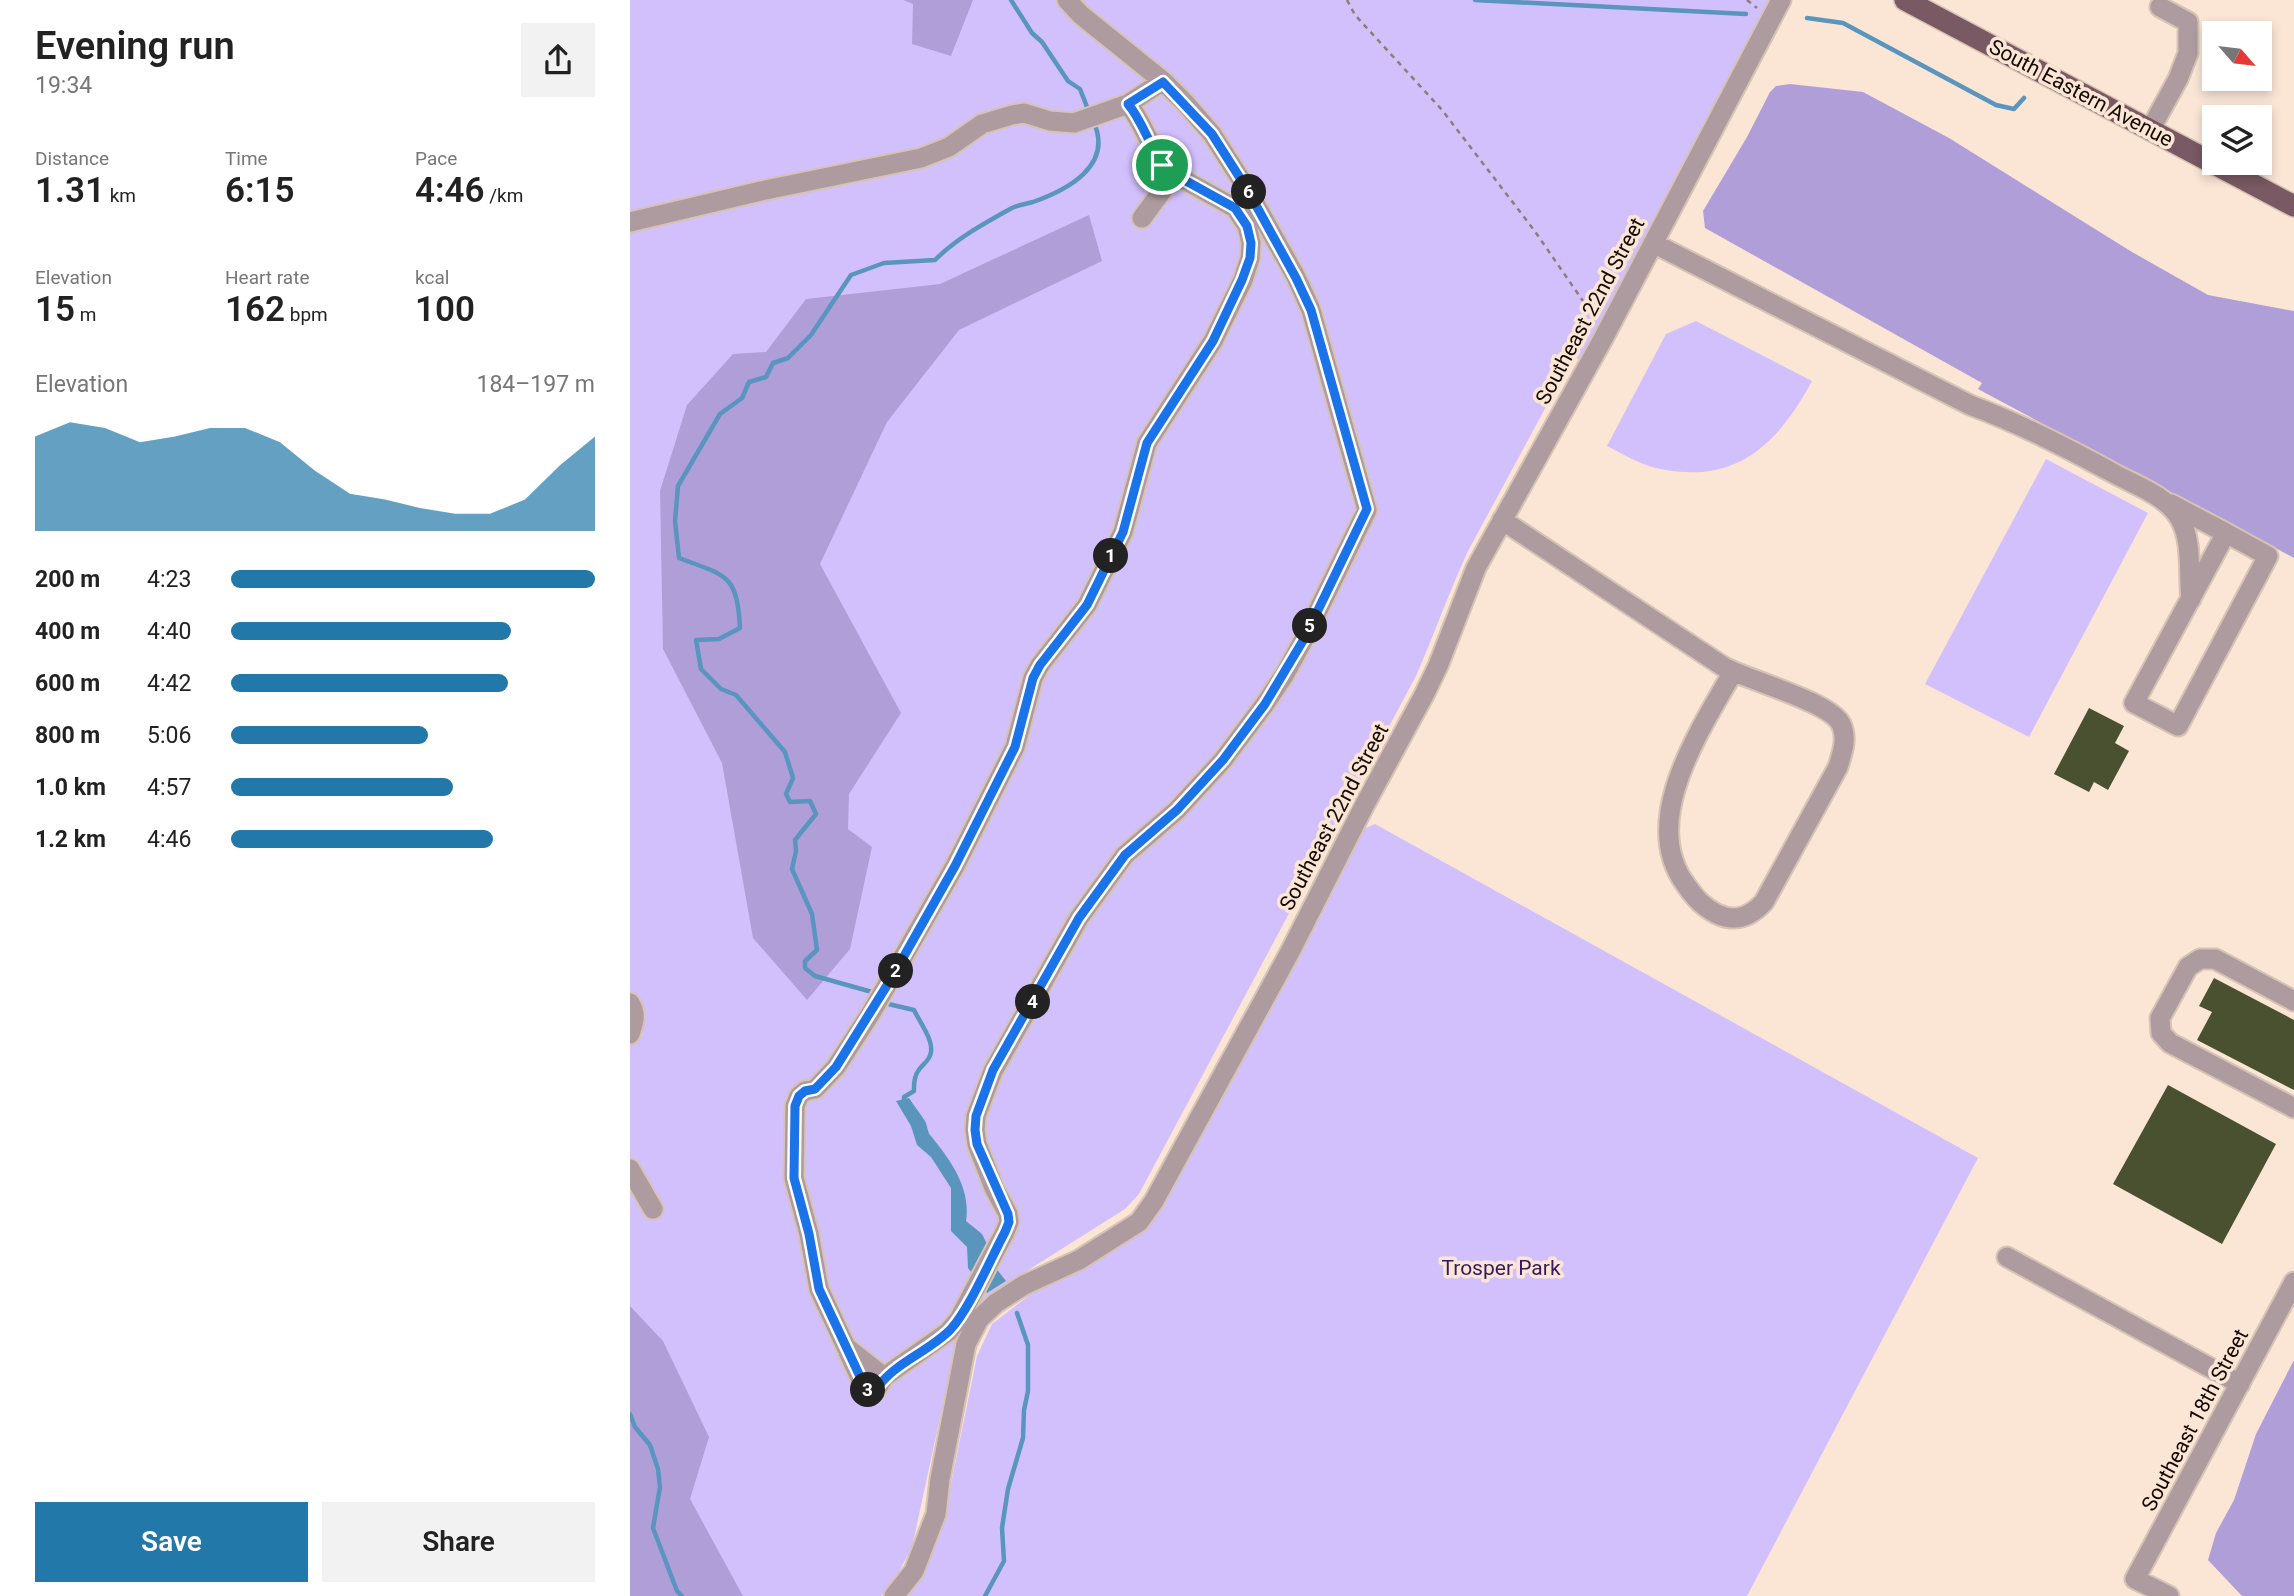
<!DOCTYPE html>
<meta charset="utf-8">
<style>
:root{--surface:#fff;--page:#f2f2f2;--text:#222;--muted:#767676;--accent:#2278a8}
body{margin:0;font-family:Roboto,sans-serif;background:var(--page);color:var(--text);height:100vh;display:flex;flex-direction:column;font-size:26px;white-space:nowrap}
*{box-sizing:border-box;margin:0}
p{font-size:23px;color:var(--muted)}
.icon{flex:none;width:38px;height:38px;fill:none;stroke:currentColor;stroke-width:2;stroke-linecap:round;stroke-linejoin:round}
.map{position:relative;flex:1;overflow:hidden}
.panel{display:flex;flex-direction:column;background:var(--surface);width:630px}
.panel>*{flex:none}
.needle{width:46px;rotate:118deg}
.tools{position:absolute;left:1572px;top:21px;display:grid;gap:14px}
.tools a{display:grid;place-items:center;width:70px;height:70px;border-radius:0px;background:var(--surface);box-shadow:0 4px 10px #0003;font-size:35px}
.pin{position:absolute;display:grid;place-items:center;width:60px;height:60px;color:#fff;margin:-30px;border:4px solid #fff;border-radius:50%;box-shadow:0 2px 7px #0007}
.km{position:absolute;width:35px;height:35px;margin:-18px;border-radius:50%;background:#222;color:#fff;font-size:19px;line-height:35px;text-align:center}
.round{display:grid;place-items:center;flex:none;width:74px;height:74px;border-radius:0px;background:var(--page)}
.overview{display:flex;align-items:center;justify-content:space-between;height:119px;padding:0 35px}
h1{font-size:38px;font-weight:600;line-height:52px}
.metrics{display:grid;grid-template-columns:repeat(3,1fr);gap:10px;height:119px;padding:7px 35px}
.metrics div{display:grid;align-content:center}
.metrics b{font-size:35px;font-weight:600}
.metrics small{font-size:19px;font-weight:400}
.metrics p{font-size:19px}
.chart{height:196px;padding:14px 35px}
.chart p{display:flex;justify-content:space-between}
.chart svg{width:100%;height:126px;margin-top:7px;fill:var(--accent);opacity:.7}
.primary-button{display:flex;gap:14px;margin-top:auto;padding:14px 35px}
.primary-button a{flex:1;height:80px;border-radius:0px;background:var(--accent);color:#fff;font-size:28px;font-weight:600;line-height:80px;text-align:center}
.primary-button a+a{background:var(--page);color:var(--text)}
ul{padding:0 35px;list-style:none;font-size:23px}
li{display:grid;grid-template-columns:112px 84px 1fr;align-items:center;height:52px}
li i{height:18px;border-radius:9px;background:var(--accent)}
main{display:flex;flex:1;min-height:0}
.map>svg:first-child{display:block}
.green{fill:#d2c0fc}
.forest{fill:#b09ed9}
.water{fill:#5995bd}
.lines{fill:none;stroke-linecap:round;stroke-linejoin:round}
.stream{stroke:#5995bd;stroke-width:4.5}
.building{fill:#4a5130}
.minor-casing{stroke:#d6c3b4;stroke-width:23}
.major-casing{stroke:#d6c3b4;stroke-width:24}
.path{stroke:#8d7d72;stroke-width:2.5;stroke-dasharray:5 5;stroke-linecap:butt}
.minor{stroke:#ad9ba0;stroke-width:19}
.major{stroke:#795963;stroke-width:21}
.route-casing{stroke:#fff;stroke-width:14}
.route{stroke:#1a73e8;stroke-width:9}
.labels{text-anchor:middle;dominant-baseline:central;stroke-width:7;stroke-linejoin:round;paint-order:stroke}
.street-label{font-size:21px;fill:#140903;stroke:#fbe6d6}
.park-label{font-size:21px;fill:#36195e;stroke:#fbe6d6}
</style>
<main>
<section class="panel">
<div class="overview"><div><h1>Evening run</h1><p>19:34</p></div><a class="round"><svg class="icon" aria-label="share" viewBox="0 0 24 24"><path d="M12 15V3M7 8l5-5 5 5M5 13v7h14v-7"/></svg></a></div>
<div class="metrics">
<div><p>Distance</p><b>1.31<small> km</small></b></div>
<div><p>Time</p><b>6:15</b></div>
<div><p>Pace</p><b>4:46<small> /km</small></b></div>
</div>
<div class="metrics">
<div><p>Elevation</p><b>15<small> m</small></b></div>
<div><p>Heart rate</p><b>162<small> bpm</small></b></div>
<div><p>kcal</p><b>100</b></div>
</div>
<div class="chart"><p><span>Elevation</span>184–197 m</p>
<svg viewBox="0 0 160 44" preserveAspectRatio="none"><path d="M0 44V11L10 6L20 8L30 13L40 11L50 8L60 8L70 13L80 23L90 31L100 33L110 36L120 38L130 38L140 33L150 21L160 11V44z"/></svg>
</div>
<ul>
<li><b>200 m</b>4:23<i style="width:100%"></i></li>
<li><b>400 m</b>4:40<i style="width:77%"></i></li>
<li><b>600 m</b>4:42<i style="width:76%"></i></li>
<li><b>800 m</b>5:06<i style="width:54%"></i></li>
<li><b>1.0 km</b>4:57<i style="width:61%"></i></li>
<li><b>1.2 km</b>4:46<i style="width:72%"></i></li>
</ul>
<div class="primary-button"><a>Save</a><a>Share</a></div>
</section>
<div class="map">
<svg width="1664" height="1596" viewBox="0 0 1664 1596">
<rect width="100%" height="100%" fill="#fbe6d6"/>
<!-- green -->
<path class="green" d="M0 0H1144L951 362 944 355 838 551C819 592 804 635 786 676L509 1194 495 1209 362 1293 339 1313 329 1330 282 1547 265 1579 251 1596H0Z
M1066 321 1182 381C1147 446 1104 486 1026 468 1009 464 993 454 977 446L1036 334Z
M1416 459 1518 513 1399 737 1295 684Z
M745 824 1348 1158 1117 1596H269L315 1513 347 1356 362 1324 401 1294 497 1241 521 1220 733 829Z"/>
<!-- forest -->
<path class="forest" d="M273 0H343L321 56 282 44 283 4Z
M1160 84 1233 92 1319 138 1502 252 1578 295 1664 311V558L1348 389 1352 383 1075 228 1073 211 1117 137 1140 92 1146 86Z
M459 215 472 261 329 330 257 422 190 564 271 713 219 794 218 829 242 847 220 949 177 1000 123 938 92 763 33 649 30 491 57 405 103 354 136 352 176 299 310 284Z
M0 1306 33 1341 79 1437 60 1499 113 1596H0Z
M1664 1360V1596H1612L1578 1560 1586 1533 1604 1500 1626 1434Z"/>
<!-- water -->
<path class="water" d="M279 1098C284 1106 290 1113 295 1121 298 1127 297 1132 301 1136 321 1161 341 1188 336 1221L352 1234 360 1250 362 1263 376 1281 357 1293 338 1268 337 1247 321 1231V1188L301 1157 287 1145 281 1126 266 1101Z"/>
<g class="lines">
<!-- stream -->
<path class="stream" d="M381 0 402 33 412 42 438 81 450 89 459 112
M845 0 1116 14
M1177 18 1213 23 1366 105 1384 109 1394 98
M245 995 242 992 185 976 175 968V961L187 950 182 914 162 869 166 851 165 840 186 814 180 801 160 802 156 794 163 778 155 752 106 695 91 689 71 669 66 640 89 639 110 628C107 573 96 576 49 558L45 521 48 486 90 414 112 398 119 382 136 377 143 363 158 358 181 335 221 275 254 263 305 260C327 238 355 223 382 208 388 205 396 204 403 202 437 190 483 166 464 123
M254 1003 284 1010C289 1021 303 1039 301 1052 299 1067 283 1063 284 1091L274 1097V1102
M0 1414 5 1427 20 1445 28 1469 30 1487 23 1528 47 1591 52 1596
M355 1596 374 1561 372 1528 378 1489 393 1438 394 1410 398 1391V1345L387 1313"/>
</g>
<!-- building -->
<path class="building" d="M1459 708 1494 726 1485 743 1499 751 1478 790 1464 782 1459 792 1424 774Z
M1584 978 1664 1020V1090L1567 1040 1582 1012 1569 1006Z
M1538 1085 1646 1144 1592 1244 1483 1184Z"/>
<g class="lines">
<defs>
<path id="minor" d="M437 0 451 15 533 81 556 104 582 134 617 189 666 277 681 310 737 510 674 639 655 674 635 704 593 760 547 810 495 855 449 918 363 1071 346 1116 345 1130 347 1144 364 1188 378 1214 379 1222 375 1232 329 1319 318 1332 254 1377 216 1347 189 1289 179 1234 164 1178 165 1106 169 1096 175 1091 185 1089 206 1067 241 1013 325 866 385 747 403 678 410 665 457 605 493 532 517 443 583 341 613 280 620 258 621 243 617 226 605 208 540 172C521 154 515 124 498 104
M1520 130 1548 79 1558 53V22L1530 7
M512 218 532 191 540 172
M0 222 131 191 291 158 319 147 352 124 382 115 394 113 420 121 444 123 498 104 533 81
M1023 243 1340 405C1391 424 1437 448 1485 474 1507 486 1537 496 1550 519 1563 542 1558 574 1561 599
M1541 504 1596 533
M872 520 1094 667C1120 681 1200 702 1211 724 1218 739 1212 753 1208 767L1134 902C1121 916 1106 923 1087 914 1073 907 1065 898 1056 885 1008 821 1071 729 1103 672
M1596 533 1638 556 1548 726 1504 703Z
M1664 1001 1585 959H1570L1558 967 1530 1018 1531 1033 1540 1043 1664 1108
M0 1003C7 1014 4 1022 0 1034
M0 1169 23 1209
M1377 1257 1610 1384
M218 1352 234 1386 239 1391H245L254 1377
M264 1596 284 1571 306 1514 310 1479 336 1344 349 1319 366 1303 394 1285 449 1260 509 1222 524 1201 660 952 734 806 794 695 808 666 846 568 974 337 1151 0
M1539 1596 1505 1579 1664 1282"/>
<path id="major" d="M1275 0 1664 206"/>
</defs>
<!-- minor casing -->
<use href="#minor" class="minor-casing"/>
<!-- major casing -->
<use href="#major" class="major-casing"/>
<!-- path -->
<path class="path" d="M717 0 725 15 812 110 904 230 964 317
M1117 0 1127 8"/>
<!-- minor -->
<use href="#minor" class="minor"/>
<!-- major -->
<use href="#major" class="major"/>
</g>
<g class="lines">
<defs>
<path id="route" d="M533 82 582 134 617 189 666 278 681 310 737 509 674 639 635 704 593 760 547 810 495 855 449 918 363 1070 346 1116 345 1130 347 1144 378 1214 379 1222 375 1232C361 1258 339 1310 320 1330 297 1353 263 1363 245 1391H239L234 1385 189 1289 179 1234 164 1178 165 1106 169 1096 175 1091 185 1089 206 1067 261 979 325 866 385 747 403 678 410 665 457 605 493 532 517 443 583 341 612 280 620 258 621 243 617 226 605 208 540 172C521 154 515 124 498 104Z"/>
</defs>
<!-- route casing -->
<use href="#route" class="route-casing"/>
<!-- route -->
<use href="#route" class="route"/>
</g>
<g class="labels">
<!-- street labels -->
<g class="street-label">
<text transform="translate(1451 93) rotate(28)">South Eastern Avenue</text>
<text transform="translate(960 311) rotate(-62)">Southeast 22nd Street</text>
<text transform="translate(704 817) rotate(-62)">Southeast 22nd Street</text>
<text transform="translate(1565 1420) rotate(-62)">Southeast 18th Street</text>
</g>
<!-- park labels -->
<g class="park-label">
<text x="871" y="1268">Trosper Park</text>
</g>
</g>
</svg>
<div class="tools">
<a><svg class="needle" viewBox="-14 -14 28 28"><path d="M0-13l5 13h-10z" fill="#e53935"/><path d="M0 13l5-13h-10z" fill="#767676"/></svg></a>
<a><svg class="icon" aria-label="layers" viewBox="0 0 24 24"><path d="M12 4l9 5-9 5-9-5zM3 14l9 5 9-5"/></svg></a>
</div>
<div class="pin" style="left:532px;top:165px;background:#1e9e55"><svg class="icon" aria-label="arrive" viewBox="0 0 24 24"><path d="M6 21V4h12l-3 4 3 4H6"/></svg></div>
<b class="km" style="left:481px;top:556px">1</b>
<b class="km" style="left:266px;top:971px">2</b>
<b class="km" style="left:238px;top:1390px">3</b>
<b class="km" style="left:403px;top:1002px">4</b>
<b class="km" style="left:680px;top:626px">5</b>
<b class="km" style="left:619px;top:192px">6</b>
</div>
</main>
